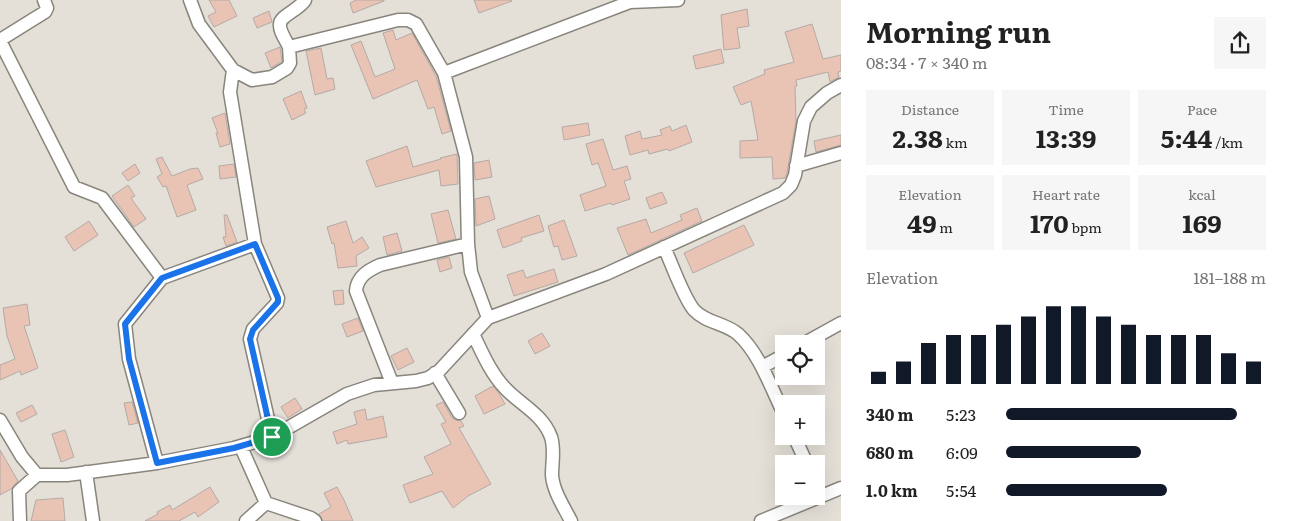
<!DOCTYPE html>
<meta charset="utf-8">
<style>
:root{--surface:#fff;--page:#f6f6f6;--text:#222;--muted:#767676;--accent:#111827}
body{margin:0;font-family:Literata,serif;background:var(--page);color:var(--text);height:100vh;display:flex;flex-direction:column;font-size:19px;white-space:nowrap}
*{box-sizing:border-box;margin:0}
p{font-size:16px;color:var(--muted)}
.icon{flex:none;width:28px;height:28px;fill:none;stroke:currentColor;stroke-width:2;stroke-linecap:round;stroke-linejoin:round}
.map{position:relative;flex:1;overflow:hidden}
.details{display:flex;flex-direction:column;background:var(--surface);width:450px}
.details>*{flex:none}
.controls{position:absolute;left:775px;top:335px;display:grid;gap:10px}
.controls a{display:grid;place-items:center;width:50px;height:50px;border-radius:0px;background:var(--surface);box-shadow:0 5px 20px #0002;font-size:25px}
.pin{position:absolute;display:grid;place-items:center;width:42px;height:42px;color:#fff;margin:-21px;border:2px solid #fff;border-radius:50%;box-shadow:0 1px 5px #0007}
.round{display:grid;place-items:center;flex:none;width:52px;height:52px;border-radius:0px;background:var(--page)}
.overview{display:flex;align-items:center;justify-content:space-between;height:85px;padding:0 25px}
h1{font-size:28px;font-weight:700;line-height:38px}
.figures{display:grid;grid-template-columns:repeat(3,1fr);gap:8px;height:85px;padding:5px 25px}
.figures div{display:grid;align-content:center;border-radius:0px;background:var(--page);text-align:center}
.figures b{font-size:25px;font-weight:700}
.figures small{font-size:14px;font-weight:400}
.figures p{font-size:14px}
.chart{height:140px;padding:10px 25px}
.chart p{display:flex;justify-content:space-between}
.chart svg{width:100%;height:90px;margin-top:5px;stroke:var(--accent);stroke-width:6}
ul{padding:0 25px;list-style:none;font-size:16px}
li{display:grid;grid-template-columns:80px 60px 1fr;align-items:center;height:38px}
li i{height:12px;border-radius:6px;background:var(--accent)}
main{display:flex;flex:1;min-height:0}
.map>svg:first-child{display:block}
.building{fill:#e9c3b4;stroke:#b4aaa6}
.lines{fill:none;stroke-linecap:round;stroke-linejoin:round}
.minor-casing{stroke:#88857d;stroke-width:15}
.minor{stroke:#fff;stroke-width:12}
.route-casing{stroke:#fff;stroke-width:10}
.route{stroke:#1a73e8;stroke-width:6}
</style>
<main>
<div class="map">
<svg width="841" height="521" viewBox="0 0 841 521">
<rect width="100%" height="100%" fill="#e4e0d8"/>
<!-- building -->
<path class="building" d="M209 0H229L237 16 214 27 208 16 216 12Z
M356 0H384V1L353 13 350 3Z
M474 0H511L512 1 479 13Z
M747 9 749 26 737 28 740 48 724 50 721 15Z
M269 11 272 22 257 28 253 18Z
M812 24 823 59 841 55V71L838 72 839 77 830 82 828 72 796 80 797 86H795L796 121 787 173 785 178 773 179 772 157 740 158V141L758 140 751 101 741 105 733 87 765 74 764 70 794 62 785 32Z
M393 30 396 40 412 33 436 76 451 131 442 134 434 107 428 109 417 80 373 99 351 45 361 41 375 77 395 69 383 33Z
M280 47 282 61 271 68 265 53Z
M321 48 327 79 333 78 335 89 315 95 306 51Z
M721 49 724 63 696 69 693 56Z
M301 91 307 108 304 109 306 113 292 120 283 99Z
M225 113 230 144 220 147 216 133H218L212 118Z
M588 123 590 135 564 140 562 127Z
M686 125 692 142 669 151 668 149 649 154 648 150 630 155 625 136 640 131 642 139 662 135 660 130 670 126 672 131Z
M841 135V145L816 152 814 141Z
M603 139 613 170 627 166 631 179 624 181 630 199 612 205 611 203 585 211 580 195 606 186 598 163 592 165 586 144Z
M407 146 413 167 441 159 440 158 457 154 458 184 441 186 439 170 376 187 366 161Z
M162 157 172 176 190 169 198 168 203 179 187 185 196 210 177 217 166 186 163 187 157 177 162 174 156 159Z
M489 160 492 177 475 180 474 163Z
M135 164 140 173 128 181 122 173Z
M234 164 236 177 220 179 219 166Z
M128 185 135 196 131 198 146 219 134 227 112 196Z
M662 192 667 203 650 209 646 198Z
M489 196 495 219 476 226 475 199Z
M697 208 702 221 628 255 617 228 646 219 651 233 682 220 680 215Z
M448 210 456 239 438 243 431 214Z
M224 215H227L237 242 226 246 223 237H226Z
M539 215 544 231 521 238 522 241 503 248 497 230Z
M564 220 577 256 562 260 558 246 554 247 548 226Z
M89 221 98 235 74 251 65 237Z
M346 221 353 243 362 237 369 248 356 256 357 266 338 268 334 243 332 244 327 227Z
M744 225 754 245 693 273 684 253Z
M397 233 402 251 387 255 383 237Z
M449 257 452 268 440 272 437 260Z
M554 269 558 282 514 296 507 275 523 270 526 278Z
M343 290 344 304 335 305 333 291Z
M27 304 30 325 24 326 38 368 21 375 20 371 0 380V365L15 359 7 336 3 308Z
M358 318 363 331 347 337 342 324Z
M542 333 550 346 535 354 528 341Z
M407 348 414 362 398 370 391 356Z
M493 386 500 395 505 404 484 414 475 396Z
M295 398 302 409 288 418 281 407Z
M132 402 138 423 129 425 124 403Z
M443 402 452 418 456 420 461 421 464 426 459 428 491 484 468 496 453 508 442 491 410 503 403 485 433 474 424 457 451 444 441 424 446 422 436 405Z
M32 405 37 414 21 422 16 413Z
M365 409 367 420 383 416 387 437 348 444 347 440 337 444 333 432 357 424 354 412Z
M65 430 74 457 61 462 52 434Z
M0 450 18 481 11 489 0 495Z
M210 487 219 502 198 517 195 512 179 521H145L158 514 157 512 170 505 172 510Z
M337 487 344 500 353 521H323L319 514 331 507 324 493Z
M63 498 65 521H31L36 500Z"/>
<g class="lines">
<defs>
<path id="minor" d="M190 0 199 24 233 70 252 80 272 77 287 68 290 63 289 47
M305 0C300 9 280 16 280 24 279 31 286 40 289 47L398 20H408L416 24 444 73 630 2 678 0
M0 40 45 12 47 8 44 0
M0 41 74 187 102 198 162 278
M233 70 230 92 255 244
M444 73 466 157 468 244 471 272 488 318
M796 166 841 153
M664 247C672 264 683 297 694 310 706 323 725 323 738 334 760 354 771 388 784 414
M473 334C482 352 490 372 504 387 519 404 542 413 551 437 555 449 552 462 552 475 553 491 564 507 571 521
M803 344 841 323
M762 367 784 355
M435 373 459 413
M392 383 356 291C357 276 369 270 380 265L468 244
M0 420 22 457 37 475H67L157 463 234 448 272 437 347 394 374 385 416 381 428 378 439 371 488 318 606 274 783 193 791 185 795 175 804 121 811 107 827 93 841 85
M794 436 807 464
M241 447 266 503 311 518 315 521
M157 463 129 359 125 324 162 278 255 244 278 298 277 303 253 329 250 339 272 437
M86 472 93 521
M20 521 19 491 37 475
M246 521 266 503
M761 521 841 488"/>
</defs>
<!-- minor casing -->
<use href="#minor" class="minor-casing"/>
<!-- minor -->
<use href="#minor" class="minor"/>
</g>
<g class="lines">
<defs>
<path id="route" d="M255 244 278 298V302L253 330 250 339 272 437 234 448 157 463 129 359 125 324 162 278Z"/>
</defs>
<!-- route casing -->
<use href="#route" class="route-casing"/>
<!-- route -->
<use href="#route" class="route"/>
</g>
</svg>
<div class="controls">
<a><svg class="icon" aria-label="locate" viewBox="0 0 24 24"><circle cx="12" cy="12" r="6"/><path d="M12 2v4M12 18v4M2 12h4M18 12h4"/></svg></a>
<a>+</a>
<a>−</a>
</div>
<div class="pin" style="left:272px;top:437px;background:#1e9e55"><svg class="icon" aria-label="arrive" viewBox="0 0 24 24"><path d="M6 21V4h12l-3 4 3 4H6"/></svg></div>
</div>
<section class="details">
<div class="overview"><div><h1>Morning run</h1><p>08:34 · 7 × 340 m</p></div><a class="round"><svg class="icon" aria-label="share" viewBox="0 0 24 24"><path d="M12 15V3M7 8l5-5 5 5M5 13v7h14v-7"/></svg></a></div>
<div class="figures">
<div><p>Distance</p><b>2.38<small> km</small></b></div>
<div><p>Time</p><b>13:39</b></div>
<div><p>Pace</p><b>5:44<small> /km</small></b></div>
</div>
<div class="figures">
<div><p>Elevation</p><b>49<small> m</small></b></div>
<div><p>Heart rate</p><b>170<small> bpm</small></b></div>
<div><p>kcal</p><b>169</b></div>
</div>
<div class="chart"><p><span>Elevation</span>181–188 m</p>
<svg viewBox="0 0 160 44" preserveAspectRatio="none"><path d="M5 44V38M15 44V33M25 44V24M35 44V20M45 44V20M55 44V15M65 44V11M75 44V6M85 44V6M95 44V11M105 44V15M115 44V20M125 44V20M135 44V20M145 44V29M155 44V33"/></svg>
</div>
<ul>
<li><b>340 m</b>5:23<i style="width:89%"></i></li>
<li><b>680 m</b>6:09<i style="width:52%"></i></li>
<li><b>1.0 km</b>5:54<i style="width:62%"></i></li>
</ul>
</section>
</main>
